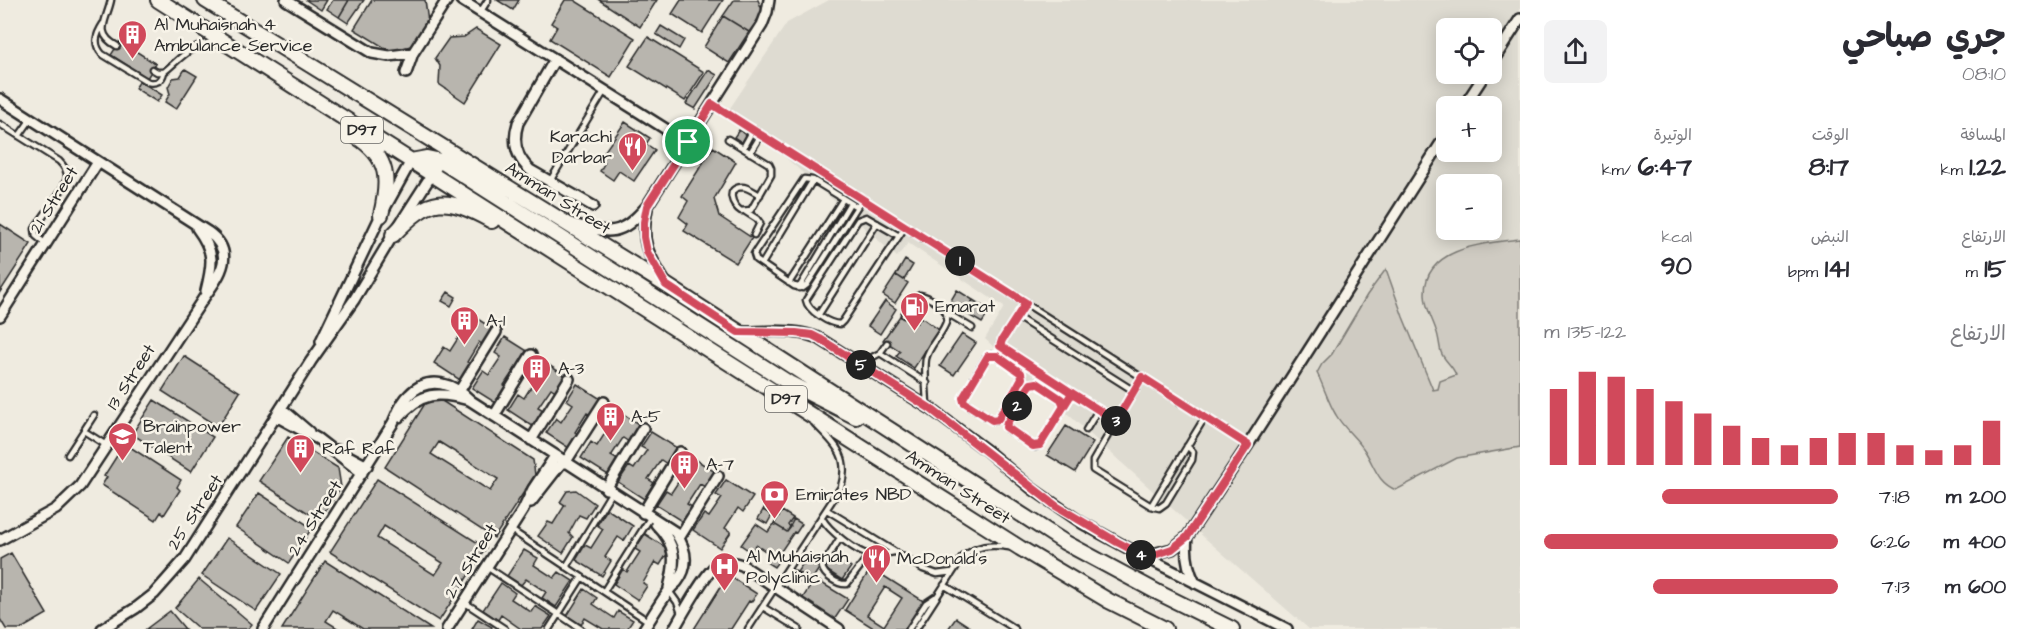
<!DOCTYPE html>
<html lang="ar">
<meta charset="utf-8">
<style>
:root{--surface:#fff;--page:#f2f2f3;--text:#2b2b33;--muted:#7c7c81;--accent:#d1495b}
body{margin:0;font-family:"Architects Daughter","Playpen Sans Arabic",sans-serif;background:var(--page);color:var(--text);direction:rtl;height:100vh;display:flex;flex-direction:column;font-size:22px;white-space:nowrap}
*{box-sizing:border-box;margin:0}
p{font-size:20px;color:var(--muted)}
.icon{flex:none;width:33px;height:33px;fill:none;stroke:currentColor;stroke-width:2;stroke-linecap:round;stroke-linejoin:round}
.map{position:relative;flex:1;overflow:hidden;direction:ltr}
.drawer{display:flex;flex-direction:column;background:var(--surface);width:510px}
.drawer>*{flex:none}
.fabs{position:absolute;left:1436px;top:18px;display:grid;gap:12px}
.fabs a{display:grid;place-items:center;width:66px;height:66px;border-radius:9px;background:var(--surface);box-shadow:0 3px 15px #0003;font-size:30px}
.pin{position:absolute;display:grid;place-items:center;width:51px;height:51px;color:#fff;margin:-26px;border:3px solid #fff;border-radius:50%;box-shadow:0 2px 6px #0007}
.km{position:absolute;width:30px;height:30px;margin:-15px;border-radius:50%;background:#222;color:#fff;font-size:16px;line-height:30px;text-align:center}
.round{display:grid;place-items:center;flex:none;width:63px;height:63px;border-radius:9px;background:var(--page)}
.overview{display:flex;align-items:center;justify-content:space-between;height:102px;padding:0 24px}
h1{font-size:33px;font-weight:700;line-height:45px}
.figures{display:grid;grid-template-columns:repeat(3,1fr);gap:9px;height:102px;padding:6px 24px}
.figures div{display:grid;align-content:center}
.figures b{font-size:26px;font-weight:700}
.figures small{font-size:16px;font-weight:400}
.figures p{font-size:16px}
.chart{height:168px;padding:12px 24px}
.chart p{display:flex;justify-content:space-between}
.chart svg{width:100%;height:108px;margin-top:6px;stroke:var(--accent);stroke-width:6}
ul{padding:0 24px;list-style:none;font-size:20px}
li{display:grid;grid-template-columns:96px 72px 1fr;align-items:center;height:45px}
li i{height:15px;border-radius:8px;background:var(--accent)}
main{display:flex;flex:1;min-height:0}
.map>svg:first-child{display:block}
.built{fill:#dedbd1;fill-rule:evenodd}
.green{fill:#cfcbc2;stroke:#7d7b76;stroke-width:1.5}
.building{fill:#b8b5ae;stroke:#2b2b2b;stroke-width:1.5;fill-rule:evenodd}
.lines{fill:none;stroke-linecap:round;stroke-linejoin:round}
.lane-casing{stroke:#2b2b2b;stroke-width:9}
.street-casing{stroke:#2b2b2b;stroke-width:14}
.primary-casing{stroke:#2b2b2b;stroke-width:18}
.lane{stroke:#f7f3e8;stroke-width:4.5}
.street{stroke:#f7f3e8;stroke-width:9}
.primary{stroke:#f7f3e8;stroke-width:14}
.route-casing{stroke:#fff;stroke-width:12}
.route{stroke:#d1495b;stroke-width:8}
.labels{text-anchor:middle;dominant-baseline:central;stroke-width:5;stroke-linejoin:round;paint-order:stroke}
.shield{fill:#f7f3e8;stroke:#686764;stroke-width:1.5}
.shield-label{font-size:16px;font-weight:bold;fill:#2b2b2b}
.poi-label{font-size:18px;fill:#2b2b2b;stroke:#f7f3e8;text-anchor:start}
.street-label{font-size:18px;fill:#2b2b2b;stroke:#f7f3e8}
</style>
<main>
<section class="drawer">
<div class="overview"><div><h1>جري صباحي</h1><p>08:10</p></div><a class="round"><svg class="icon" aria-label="share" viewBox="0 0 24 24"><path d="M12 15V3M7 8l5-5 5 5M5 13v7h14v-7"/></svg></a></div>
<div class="figures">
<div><p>المسافة</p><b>1.22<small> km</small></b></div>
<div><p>الوقت</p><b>8:17</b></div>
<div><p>الوتيرة</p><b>6:47<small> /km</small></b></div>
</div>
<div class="figures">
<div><p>الارتفاع</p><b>15<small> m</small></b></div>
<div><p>النبض</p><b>141<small> bpm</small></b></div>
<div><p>kcal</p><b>90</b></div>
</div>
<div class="chart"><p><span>الارتفاع</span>122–135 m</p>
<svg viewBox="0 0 160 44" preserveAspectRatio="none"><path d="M5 44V13M15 44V6M25 44V8M35 44V13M45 44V18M55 44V23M65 44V28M75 44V33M85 44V36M95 44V33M105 44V31M115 44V31M125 44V36M135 44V38M145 44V36M155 44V26"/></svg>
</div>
<ul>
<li><b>200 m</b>7:18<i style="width:60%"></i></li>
<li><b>400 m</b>6:26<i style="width:100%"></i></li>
<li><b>600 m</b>7:13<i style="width:63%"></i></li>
</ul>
</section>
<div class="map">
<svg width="1520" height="629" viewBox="0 0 1520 629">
<rect width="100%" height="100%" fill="#efebe0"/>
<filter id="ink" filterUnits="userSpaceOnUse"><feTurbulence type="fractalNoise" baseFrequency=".0167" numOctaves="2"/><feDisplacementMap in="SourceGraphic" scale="12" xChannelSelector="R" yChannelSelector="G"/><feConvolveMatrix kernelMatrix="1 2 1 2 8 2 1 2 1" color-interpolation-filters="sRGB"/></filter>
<g filter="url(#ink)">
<!-- built -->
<path class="built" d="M829 0H1520V629H1309L1206 539 985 339 1004 307 908 243 897 257 730 108 787 23ZM1446 28H1491V74H1446ZM1446 106H1491V152H1446ZM1446 184H1491V230H1446Z"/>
<!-- green -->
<path class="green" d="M1520 239V447L1457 458 1396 490C1377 482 1375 467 1365 451 1357 438 1344 429 1336 415 1328 402 1324 387 1317 373L1322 364 1332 354 1367 295 1386 269 1403 317 1433 390 1438 389 1440 381 1456 375C1452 364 1444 361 1441 352 1439 345 1439 337 1436 330 1432 318 1425 307 1425 294 1424 247 1486 243 1520 239Z"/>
<!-- building -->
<path class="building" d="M306 0H327L321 10Z
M333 0H349L339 17 327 9Z
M349 0H364L348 23 339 17Z
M372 0H425L428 22 415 45 390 51 354 29Z
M497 0H519L513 10Z
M565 0H574L635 38 611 77 550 39 557 27 551 23Z
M599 0H657L640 27Z
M681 0H723L702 33 672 14Z
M734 0H758L763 12 749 32 723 16Z
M723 16 749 32 729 63 704 47Z
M661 26 684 40 679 49 656 34Z
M476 29 501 44 465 102 439 84 440 66 435 58 449 38 464 37Z
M648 37 704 72 685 101 629 66Z
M120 41 156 64 147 78 111 55Z
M185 69 197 76 176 109 165 102 170 94 168 87 173 78 180 77Z
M708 70 717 75 695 109 686 104Z
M140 81 162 95 157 102 135 88Z
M625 122 650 138 646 144 655 150 634 181 619 171 613 180 600 171 605 162 600 158Z
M739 130 748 136 743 143 734 137Z
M713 147 736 162 714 199 719 216 752 238 736 263 684 231 688 224 679 217 688 201 682 196Z
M0 224 31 244 0 292Z
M905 260 913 265 904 280 896 275Z
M896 275 908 283 895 303 883 295Z
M957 290 973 300 965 313 950 302Z
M448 292 456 297 451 306 442 301Z
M973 300 990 311 982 323 965 313Z
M885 301 896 309 880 334 868 326Z
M467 312 493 329 483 345 479 342 467 362 470 364 460 380 434 363 444 347 450 351 462 332 457 329Z
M902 313 917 323 921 317 939 330 914 368 896 356 900 351 883 340Z
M962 334 976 343 954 375 940 366Z
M505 337 532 354 521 370 516 367 504 385 509 389 499 405 472 388 483 371 489 375 501 357 495 353Z
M184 356 240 392 218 427 162 391Z
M541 360 567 377 557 392 551 388 538 407 545 411 534 427 508 410 518 394 524 398 536 379 531 376Z
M577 384 604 401 594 417 587 413 575 432 581 436 572 450 546 433 556 418 561 422 573 404 567 400Z
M154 400 213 437 191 472 132 434Z
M442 401 533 460 535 475 494 538 385 467 426 402ZM439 442 498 479 490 491 431 454Z
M614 408 640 425 629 442 623 438 611 456 618 460 608 475 581 458 591 442 597 446 609 427 604 424Z
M1066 426 1093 443 1075 472 1047 455Z
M651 432 677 448 667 464 661 460 648 479 654 483 644 499 618 482 629 466 634 469 647 450 641 447Z
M288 437 338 468 341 487 319 520 259 481Z
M127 445 181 480 177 487 180 490 164 515 161 512 156 520 102 485 107 477 104 476 120 451 123 452Z
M689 455 715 472 705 487 700 484 687 504 692 507 683 522 656 505 666 490 671 493 684 473 679 471Z
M377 479 486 548 439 621 330 552ZM384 526 443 563 435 575 377 538Z
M726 480 753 497 743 512 738 508 725 528 731 532 720 548 693 530 704 514 709 517 722 498 716 495Z
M576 490 595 504 586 518 579 515 569 533 573 537 563 553 538 536 548 522 553 524 565 505 560 502 567 491Z
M259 493 312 528 289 563 236 527Z
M769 501 777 507 772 515 763 510Z
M607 509 633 526 624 541 618 537 605 557 611 561 602 576 576 560 585 545 591 548 603 529 597 525Z
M763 510 772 515 767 524 758 519Z
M782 511 793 518 788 525 791 527 787 532 774 524Z
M794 519 802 524 796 533 794 532 777 557 780 559 774 567 766 562 771 555 756 545 751 552 741 545 756 524 768 532 774 524 787 532Z
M645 534 665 547 667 554 660 565 655 562 643 583 647 586 638 600 614 584 623 569 627 572 640 552 635 549Z
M227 538 281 574 256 611 202 575Z
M524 550 538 558 534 565 554 578 559 572 573 581 556 607 542 598 546 592 526 579 521 585 507 576Z
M11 553 47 614 21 629H6L0 619V559Z
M834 555 851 567 842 580 825 569Z
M808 556 822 564 811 581 797 572Z
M325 561 431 629H363L333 610 326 621 339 629H282Z
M871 568 925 602 908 629H875L845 610ZM885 587 902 598 884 626 867 615Z
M728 575 757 594 751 602 749 601 731 629H694Z
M199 579 252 624 248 629H199L175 608Z
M815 579 848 599 834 620 802 599Z
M501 583 515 593 511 599 531 612 535 606 551 616 542 629H521L501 615 498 620 483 610Z
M584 589 597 598 593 604 614 618 618 611 633 620 627 629H603L585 618 581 625 567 616Z
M170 611 185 629H146Z
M956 618 973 629H948Z
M478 619 492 627 491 629H472Z"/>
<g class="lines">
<defs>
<path id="lane" d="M111 0C107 20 93 33 117 46
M481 11 488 0
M103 24C96 35 93 44 102 54L148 82C156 84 162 81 164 72
M152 69 157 72H164C181 58 192 43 216 42
M712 104 1248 445
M0 124 59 161C64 166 68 171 67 178 64 191 42 216 35 229L36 236 46 244
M19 136 31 119
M728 139 769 164 771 168V175L751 210 741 211C732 205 725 188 742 187 748 187 754 192 760 195
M743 148 753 130
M750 153 761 135
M550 181 605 90
M857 207 813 180 804 179 754 254 756 260 794 286 803 288 807 285 857 207 863 199
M746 212 757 219 760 223 754 235
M899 236 866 217 858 220 806 300C808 311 829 324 840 324L843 321 905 227
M762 264 813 180
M789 283 843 199
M799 288 850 203
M1026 303 1000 343 1002 348 1116 421
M947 313 972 328
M819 314 877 223
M904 315 914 299 920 295C926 296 931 299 937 303 963 320 930 338 926 359 924 369 927 395 927 407
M1017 317 1134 391
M880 353 927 383
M991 355C1001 357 1020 368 1022 378L998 419 992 420 964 402 963 398 986 358Z
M860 364 880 353 887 343
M1142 377 1093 461V470L1151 506 1159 508 1166 503 1192 460 1193 452 1187 446
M1034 383C1044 384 1058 394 1064 403L1063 408 1040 445 1035 447 1009 430 1006 425 1029 386Z
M1086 430 1098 410
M84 431 106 445
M68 455 94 415
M1151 506 1205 417
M827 510 923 569 937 574 952 572
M822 518C828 530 857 553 870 555 877 556 887 553 894 552
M511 530 648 621
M840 538 822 567C824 576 838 585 847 584L869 555
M487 567 581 629
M566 567 611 493
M787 570 800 579
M944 585 1015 629
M604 591 650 518
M669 591 677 602 681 613
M464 602 505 629
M763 607 799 629
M549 629 582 577
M748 629 841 487C850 456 836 445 815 424
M909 629 926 603 935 597
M916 629 962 558C977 545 990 544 1009 547"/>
<path id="street" d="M286 0 372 53 389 56 413 53
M461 0 688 143
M555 59 518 123C512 142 516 157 530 170L593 206
M1491 64 1520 19
M406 73 413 53 447 0
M0 99 208 232C236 252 221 274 205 296L80 486 56 509 0 540
M1464 106 1485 74
M647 209C640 242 648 254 665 282
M573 224C611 234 620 237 647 206L762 25 767 12 769 0
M197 228C215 252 213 263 206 291
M0 316 98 162
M742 332C767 332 797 328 820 339L931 409 986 450 1031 488 1082 523 1135 552 1287 629
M321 341 381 215 411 161
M460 390 496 332
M281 408 309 432
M276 416 318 439 362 473
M494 416 531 355
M399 417C421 392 438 391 469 400
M531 440 569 379
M337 450 367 466
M565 463 604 402
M606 489 643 428
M531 502 563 461
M643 513 680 452
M656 524C677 545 676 561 669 588
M1187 537C1185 554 1187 568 1195 583
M679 538 718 476
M1145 556 1172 549 1187 537 1248 445 1446 135
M102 629 136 608 154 594 185 559 311 361 354 300 393 235 443 157
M263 629 393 423C397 414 401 402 409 395 429 374 454 384 471 401L675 532C686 548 690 565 677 582 674 585 670 588 668 592 659 604 652 617 644 629
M447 629 523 510 533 489 555 456
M674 629C682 615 706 571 718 564 726 560 734 562 742 565L839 629"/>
<path id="primary" d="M158 0 1020 548 1109 601 1165 629
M205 0 666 285 1064 542 1157 592 1232 629
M357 137C390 158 389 181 381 215
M411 161 427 158 441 161 789 383 856 417
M393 235C431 195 445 196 492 221"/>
</defs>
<!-- lane casing -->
<use href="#lane" class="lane-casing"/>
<!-- street casing -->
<use href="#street" class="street-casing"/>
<!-- primary casing -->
<use href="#primary" class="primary-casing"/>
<!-- lane -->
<use href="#lane" class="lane"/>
<!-- street -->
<use href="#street" class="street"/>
<!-- primary -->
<use href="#primary" class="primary"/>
</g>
</g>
<g class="lines" filter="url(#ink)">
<defs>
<path id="route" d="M688 142 712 104 1026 303 1002 340 1000 346 1072 393 1040 445 1033 446 1006 427 1007 423 1024 394 1016 389 1022 378 1021 373 997 356H988L963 398 964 402 992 420 998 419 1016 389 1024 394 1031 384 1037 383 1061 399 1064 406 1072 393 1116 421 1142 377 1248 445 1187 537 1172 549 1154 555 1144 556 1117 542 1056 506 931 409 820 339 812 335 796 333 738 332 666 285 647 252 644 237V222L647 206 688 142"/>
</defs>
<!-- route casing -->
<use href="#route" class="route-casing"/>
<!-- route -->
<use href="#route" class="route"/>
</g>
<!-- icons -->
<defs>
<symbol id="building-pin" viewBox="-11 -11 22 30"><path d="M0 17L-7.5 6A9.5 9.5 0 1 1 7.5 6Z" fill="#d1495b" stroke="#f7f3e8"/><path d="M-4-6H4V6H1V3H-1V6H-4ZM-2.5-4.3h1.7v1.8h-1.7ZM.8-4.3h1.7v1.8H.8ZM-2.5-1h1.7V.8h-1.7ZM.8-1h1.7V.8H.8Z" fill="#fff"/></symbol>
<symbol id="restaurant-pin" viewBox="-11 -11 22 30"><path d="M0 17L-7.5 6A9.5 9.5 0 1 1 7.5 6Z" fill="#d1495b" stroke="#f7f3e8"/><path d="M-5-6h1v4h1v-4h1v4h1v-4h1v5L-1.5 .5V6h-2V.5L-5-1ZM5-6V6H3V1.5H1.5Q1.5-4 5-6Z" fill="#fff"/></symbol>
<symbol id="fuel-pin" viewBox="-11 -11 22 30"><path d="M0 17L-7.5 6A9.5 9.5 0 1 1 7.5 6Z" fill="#d1495b" stroke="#f7f3e8"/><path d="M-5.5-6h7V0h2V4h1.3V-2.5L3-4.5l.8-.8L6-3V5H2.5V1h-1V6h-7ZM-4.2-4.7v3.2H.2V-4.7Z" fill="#fff"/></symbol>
<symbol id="school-pin" viewBox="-11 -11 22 30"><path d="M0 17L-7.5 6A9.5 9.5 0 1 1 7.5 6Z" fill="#d1495b" stroke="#f7f3e8"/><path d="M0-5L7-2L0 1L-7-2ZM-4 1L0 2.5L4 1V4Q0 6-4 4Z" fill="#fff"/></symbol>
<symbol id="bank-pin" viewBox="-11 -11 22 30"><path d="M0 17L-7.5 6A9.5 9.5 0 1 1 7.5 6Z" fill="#d1495b" stroke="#f7f3e8"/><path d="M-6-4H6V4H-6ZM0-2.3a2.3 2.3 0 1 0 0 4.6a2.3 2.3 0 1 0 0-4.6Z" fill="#fff"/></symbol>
<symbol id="hospital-pin" viewBox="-11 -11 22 30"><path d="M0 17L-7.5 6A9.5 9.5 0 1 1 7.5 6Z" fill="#d1495b" stroke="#f7f3e8"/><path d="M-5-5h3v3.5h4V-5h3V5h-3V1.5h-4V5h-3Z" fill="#fff"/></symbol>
</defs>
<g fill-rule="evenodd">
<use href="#building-pin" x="116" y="18" width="33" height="45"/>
<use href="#restaurant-pin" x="616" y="130" width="33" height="45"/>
<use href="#fuel-pin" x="898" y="290" width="33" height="45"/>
<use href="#building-pin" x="448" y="304" width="33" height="45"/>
<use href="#building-pin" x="520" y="352" width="33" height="45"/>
<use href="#building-pin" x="594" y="400" width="33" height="45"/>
<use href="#school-pin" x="106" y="420" width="33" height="45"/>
<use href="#building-pin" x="284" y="432" width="33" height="45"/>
<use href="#building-pin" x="668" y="448" width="33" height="45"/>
<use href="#bank-pin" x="758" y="478" width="33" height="45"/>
<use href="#restaurant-pin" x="860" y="542" width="33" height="45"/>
<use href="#hospital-pin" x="708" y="550" width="33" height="45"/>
</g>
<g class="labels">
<!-- shield labels -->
<g class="shield">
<rect x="341" y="117" width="42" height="26" rx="4.5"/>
<rect x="765" y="386" width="42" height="26" rx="4.5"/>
</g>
<g class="shield-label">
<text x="362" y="130">D97</text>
<text x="786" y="399">D97</text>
</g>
<!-- poi labels -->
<g class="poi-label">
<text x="154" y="24">Al Muhaisnah 4<tspan x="154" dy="21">Ambulance Service</tspan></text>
<text x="612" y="136" text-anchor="end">Karachi<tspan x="612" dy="21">Darbar</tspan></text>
<text x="935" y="306">Emarat</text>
<text x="486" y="320">A-1</text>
<text x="558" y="368">A-3</text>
<text x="631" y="416">A-5</text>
<text x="143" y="426">Brainpower<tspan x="143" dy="21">Talent</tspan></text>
<text x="322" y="448">Raf Raf</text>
<text x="706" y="464">A-7</text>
<text x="796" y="494">Emirates NBD</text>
<text x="746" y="556">Al Muhaisnah<tspan x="746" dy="21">Polyclinic</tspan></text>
<text x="897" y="558">McDonald's</text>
</g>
<!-- street labels -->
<g class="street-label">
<text transform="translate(558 198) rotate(32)">Amman Street</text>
<text transform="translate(54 200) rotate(-58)">21 Street</text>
<text transform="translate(131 377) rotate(-57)">13 Street</text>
<text transform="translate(958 487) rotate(33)">Amman Street</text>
<text transform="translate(195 512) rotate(-57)">25 Street</text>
<text transform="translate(315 518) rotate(-58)">24 Street</text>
<text transform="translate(471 561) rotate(-58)">27 Street</text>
</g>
</g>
</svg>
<div class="fabs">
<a><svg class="icon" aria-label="locate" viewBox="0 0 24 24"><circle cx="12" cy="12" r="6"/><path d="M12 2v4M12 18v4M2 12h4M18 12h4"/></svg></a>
<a>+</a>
<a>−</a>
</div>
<div class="pin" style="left:688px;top:142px;background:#1e9e55"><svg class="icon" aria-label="arrive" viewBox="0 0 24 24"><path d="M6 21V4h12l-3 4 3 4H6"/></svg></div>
<b class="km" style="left:960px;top:261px">1</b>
<b class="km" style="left:1017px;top:406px">2</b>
<b class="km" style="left:1116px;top:421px">3</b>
<b class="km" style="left:1141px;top:555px">4</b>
<b class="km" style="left:861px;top:365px">5</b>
</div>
</main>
